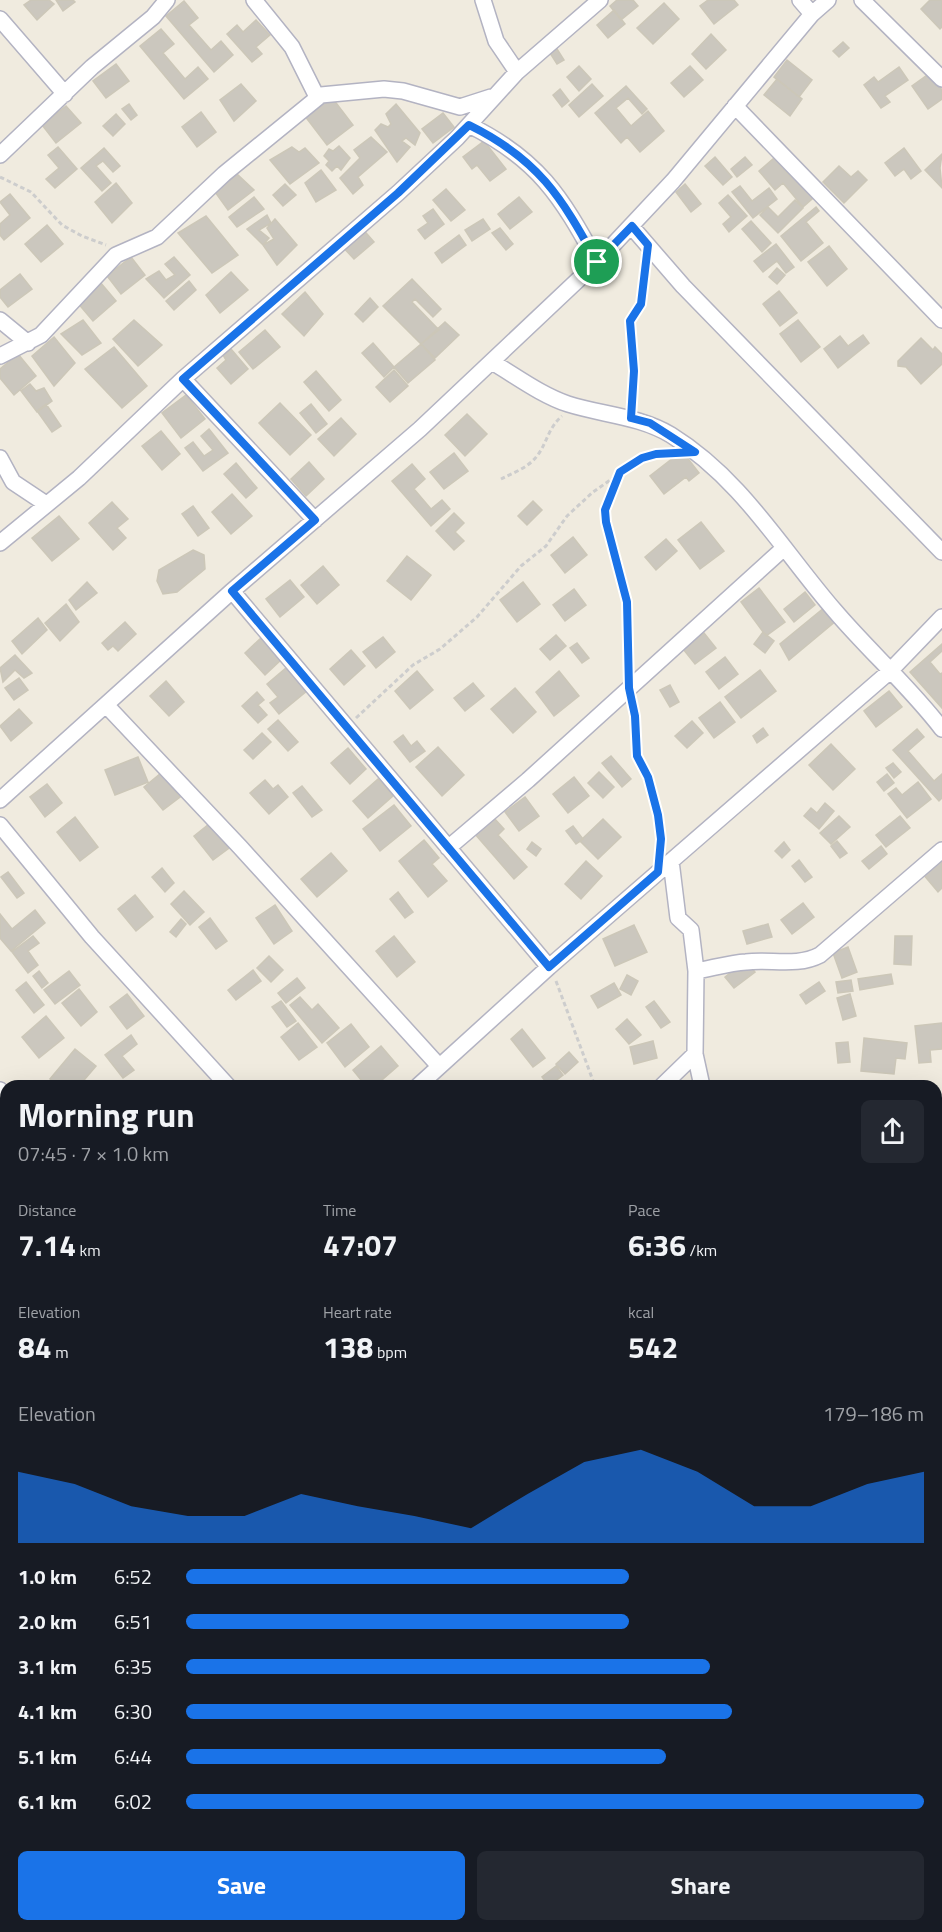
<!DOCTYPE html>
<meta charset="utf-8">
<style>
:root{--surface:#171b24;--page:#242831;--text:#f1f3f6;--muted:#9ea1a6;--accent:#1a73e8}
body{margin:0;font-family:"Titillium Web",sans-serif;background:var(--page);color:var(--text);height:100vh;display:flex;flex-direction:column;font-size:22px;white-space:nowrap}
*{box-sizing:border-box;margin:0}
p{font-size:20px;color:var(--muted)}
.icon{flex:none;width:33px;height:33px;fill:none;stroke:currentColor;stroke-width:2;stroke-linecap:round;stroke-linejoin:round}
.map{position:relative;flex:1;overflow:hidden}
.drawer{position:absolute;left:0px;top:1080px;width:942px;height:852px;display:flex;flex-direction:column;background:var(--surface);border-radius:18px 18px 0 0;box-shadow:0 6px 24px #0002}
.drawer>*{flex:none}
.pin{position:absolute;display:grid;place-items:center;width:51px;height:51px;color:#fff;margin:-26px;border:3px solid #fff;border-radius:50%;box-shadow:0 2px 6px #0007}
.round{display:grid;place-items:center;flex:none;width:63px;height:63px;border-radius:9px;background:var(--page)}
.head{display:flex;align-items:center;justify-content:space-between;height:102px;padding:0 18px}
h1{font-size:33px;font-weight:700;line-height:45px}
.metrics{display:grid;grid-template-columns:repeat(3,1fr);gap:9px;height:102px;padding:6px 18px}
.metrics div{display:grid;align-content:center}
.metrics b{font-size:30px;font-weight:700}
.metrics small{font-size:16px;font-weight:400}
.metrics p{font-size:16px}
.chart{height:168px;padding:12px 18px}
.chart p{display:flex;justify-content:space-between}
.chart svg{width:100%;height:108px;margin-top:6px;fill:var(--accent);opacity:.7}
.primary-button{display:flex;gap:12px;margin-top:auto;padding:12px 18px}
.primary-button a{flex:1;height:69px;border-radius:9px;background:var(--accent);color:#fff;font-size:24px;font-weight:700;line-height:69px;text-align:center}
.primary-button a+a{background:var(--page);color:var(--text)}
ul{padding:0 18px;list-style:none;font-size:20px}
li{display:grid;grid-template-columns:96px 72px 1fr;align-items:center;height:45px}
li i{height:15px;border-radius:8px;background:var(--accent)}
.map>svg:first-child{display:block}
.building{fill:#cbc7be;stroke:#ccc7b8;stroke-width:1.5}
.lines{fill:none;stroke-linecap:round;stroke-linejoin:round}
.minor-casing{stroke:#b3b3c2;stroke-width:18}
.path{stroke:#cdcdcd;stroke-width:3;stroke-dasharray:4.5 3;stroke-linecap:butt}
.minor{stroke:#fff;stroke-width:15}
.route-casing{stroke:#fff;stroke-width:12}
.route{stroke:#1a73e8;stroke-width:8}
</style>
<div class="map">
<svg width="942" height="1932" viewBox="0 0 942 1932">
<rect width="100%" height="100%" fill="#f0ebdf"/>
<!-- building -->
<path class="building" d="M31 0H49L54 4 37 20 24 5Z
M56 0H73L75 2 63 11Z
M617 0H633L638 6 621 20 610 6Z
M708 0H734L738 5 714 24 700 6Z
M930 0H942V27L940 29 921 9Z
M184 1 198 18 189 25 211 50 221 41 233 55 214 72 166 16Z
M664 3 679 19 653 44 637 28Z
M614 10 625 24 608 38 597 25Z
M256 20 270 35 256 47 262 54 252 62 227 34 237 25 243 32Z
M161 29 174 44 163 53 185 79 198 67 208 79 184 99 140 46Z
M711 34 726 50 706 69 692 54Z
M843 42 849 48 839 57 833 51Z
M557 49 564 60 557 64 550 53Z
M787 60 812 80 799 97 774 77Z
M116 64 129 81 106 98 93 81Z
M579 66 591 79 579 91 567 77Z
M690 66 703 80 684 97 671 83Z
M899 67 908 80 885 96 890 102 881 108 864 85 874 77 878 82Z
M930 73 942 90V99L928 109 912 86Z
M777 79 802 99 790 116 764 95Z
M241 84 256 101 234 121 220 100Z
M592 84 603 96 579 117 569 105Z
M626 86 647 109 642 114 628 98 616 108 631 126 648 111 664 131 640 152 627 137 621 143 595 113Z
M560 89 569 101 562 107 553 95Z
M330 95 353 125 327 145 304 115Z
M129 104 137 115 131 120 122 109Z
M396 104 420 133 415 145 406 138 402 141 410 147 397 162 375 130 381 124 388 127 391 124 386 114Z
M66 106 81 123 56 143 42 125Z
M201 112 216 132 197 147 182 127Z
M443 113 454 127 433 143 422 129Z
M116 114 125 124 113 136 103 126Z
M371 137 387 152 358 177 363 185 353 194 340 178 360 158 354 150Z
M484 141 506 169 490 181 477 165 472 169 463 157Z
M339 146 350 158 341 170 337 166 332 171 326 165 329 161 324 156 329 149 333 151Z
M58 147 77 169 55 188 46 179 59 168 48 155Z
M292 147 299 152 305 148 319 163 290 184 270 160Z
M104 148 120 166 113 172 103 161 96 166 111 183 102 191 81 168Z
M904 148 921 171 911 179 904 169 895 176 885 163Z
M942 154 940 168 942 188 925 170Z
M715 157 732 177 723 185 705 166Z
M745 157 752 165 737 177 731 169Z
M774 158 791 177 800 170 819 193 803 207 783 183 775 190 759 171Z
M839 166 851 177 858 171 867 180 844 203 823 182Z
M321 170 336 190 316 202 305 183Z
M237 174 254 190 228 210 215 192Z
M116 183 132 203 112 223 95 202Z
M285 184 296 195 283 206 273 195Z
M685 184 701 204 691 212 676 192Z
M740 186 752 201 769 188 777 199 753 218 732 192Z
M446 189 465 210 451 221 433 200Z
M10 194 30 218 4 240 0 235V224L10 215 0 202Z
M728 195 747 216 729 232 723 224 731 217 719 203Z
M254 197 264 209 237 227 229 217Z
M519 197 532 212 510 229 498 214Z
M795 200 803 208 778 233 760 215 768 207 778 217Z
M816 207 819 211 806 222 823 243 801 261 781 236Z
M433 209 444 224 425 239 418 230 428 223 423 216Z
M267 215 271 223 259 230 269 238 263 245 247 229Z
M206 216 238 255 212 273 178 233Z
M275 219 297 245 277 265 263 245 274 239 267 228Z
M483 219 490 229 472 241 465 230Z
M751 221 771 243 762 252 742 229Z
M47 225 63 244 41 262 25 244Z
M360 226 374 242 354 259 340 244Z
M500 228 513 244 506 250 492 233Z
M459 235 466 245 442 263 435 253Z
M776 244 794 267 786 273 777 261 763 272 754 261Z
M829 246 847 269 827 286 808 262Z
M131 257 145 275 121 294 107 276Z
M174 257 190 275 164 298 146 279 159 271 166 280 175 275 165 264Z
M777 268 785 275 777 284 769 277Z
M231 272 248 290 220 313 206 295Z
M20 274 32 289 8 307 0 297V290Z
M412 279 441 309 433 317 415 299 412 302 439 330 421 344 383 306Z
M189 281 196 290 174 310 166 301Z
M100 282 116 301 93 321 77 302Z
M779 291 797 313 780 326 763 304Z
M305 292 323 314 304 336 282 314Z
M370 298 378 307 363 322 355 314Z
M83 320 101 343 82 355 61 334Z
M134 320 162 345 138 366 113 339Z
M798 320 820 347 801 362 780 334Z
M445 322 459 335 435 358 421 344Z
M265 330 280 347 253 369 239 352Z
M863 335 869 343 838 368 824 349 840 336 848 346Z
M54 337 75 363 54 386 32 356Z
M921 338 933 350 935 347 942 354V364L921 384 906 367 898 366V361Z
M373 343 394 367 384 377 362 353Z
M421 344 435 360 408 383 394 367Z
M114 347 147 386 122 408 85 369Z
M231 349 248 369 231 384 217 368 226 360 223 355Z
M18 354 36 376 14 395 0 378V369Z
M394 370 408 386 390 402 376 387Z
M316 371 341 400 329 411 304 382Z
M30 384 36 391 44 388 52 401 37 412 21 391Z
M186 395 205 419 181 438 162 413Z
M280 403 311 435 290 455 259 423Z
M46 404 61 426 52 432 37 411Z
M311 404 327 424 316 433 300 413Z
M467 414 487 434 465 456 445 435Z
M341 418 356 434 334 456 318 439Z
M209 429 228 453 203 471 185 448 193 442 204 456 213 450 201 436Z
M161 431 180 454 162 470 142 446Z
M682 451 699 473 689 481 686 477 664 494 650 476Z
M454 453 468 471 444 489 430 472Z
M309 462 324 479 306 496 291 479Z
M236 463 257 488 246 498 224 474Z
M412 464 425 479 414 489 431 509 442 500 450 509 431 526 392 481Z
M232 494 252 516 231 534 212 512Z
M533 501 542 510 527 525 518 516Z
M112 502 128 519 117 528 126 538 113 550 89 523Z
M193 506 209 528 198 536 182 514Z
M454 513 464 523 455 532 464 541 454 550 436 531Z
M59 516 79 539 52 561 32 538Z
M701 522 724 551 700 569 678 540Z
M573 537 587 555 565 573 551 555Z
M666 539 677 551 656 570 645 557Z
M193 550 204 555 205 569 177 592 163 594 157 581 159 570Z
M407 556 431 575 411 600 387 581Z
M323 566 339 585 317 604 301 585Z
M290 580 304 597 280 617 266 599Z
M87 582 97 593 76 610 69 600Z
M523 582 540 604 517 622 500 600Z
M759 588 785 622 766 636 741 602Z
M574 589 586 605 565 621 553 605Z
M805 592 815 605 794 622 784 609Z
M66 604 79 622 60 641 45 623Z
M825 607 836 621 789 660 780 644Z
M38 618 47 630 22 654 12 641Z
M125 622 136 634 118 651 113 646 108 650 102 643Z
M763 632 774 641 765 653 754 644Z
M704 633 716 648 695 664 683 649Z
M556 635 566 646 550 660 540 649Z
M262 637 282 659 265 675 245 653Z
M383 637 395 652 376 668 363 652Z
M577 643 589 658 582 663 570 648Z
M942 644V651L930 662 940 674 942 673V708L910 672Z
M351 650 365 666 344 685 330 669Z
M15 655 32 673 24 678 15 670 3 682 0 668Z
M725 657 738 674 719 689 706 672Z
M287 667 307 691 279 714 270 703 278 697 267 684Z
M760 670 776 691 741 718 725 697Z
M417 671 433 690 410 709 395 691Z
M559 671 579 696 554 716 536 692Z
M19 678 28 690 14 700 5 688Z
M166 681 184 702 169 716 150 696Z
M473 683 484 696 465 711 454 698Z
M670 685 679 702 670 707 660 690Z
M515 688 536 712 513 733 491 709Z
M889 691 902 707 876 727 864 711Z
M257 692 264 700 258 705 267 715 258 723 242 706Z
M720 702 735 722 714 738 699 718Z
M19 709 32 723 11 741 0 726Z
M278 720 298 742 288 751 268 729Z
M692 721 703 733 687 748 675 736Z
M763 728 768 735 757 743 753 736Z
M917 729 924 737 908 751 934 781 942 774V798L939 801 893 750Z
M262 733 271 742 253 759 244 750Z
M403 735 411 746 417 741 425 751 410 762 394 742Z
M831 744 855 769 833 790 809 765Z
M438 747 464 775 442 796 416 767Z
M348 748 366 769 350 784 331 763Z
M611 756 631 779 622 787 602 763Z
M138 757 148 782 115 795 105 770Z
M893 763 901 772 894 778 886 768Z
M599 772 614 787 603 798 588 783Z
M161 773 180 797 163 810 144 787Z
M887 774 894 783 884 791 877 782Z
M574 777 589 796 568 813 553 794Z
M378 779 393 796 368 818 353 801Z
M265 780 273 789 278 785 288 797 269 814 250 793Z
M918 782 931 799 907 818 888 794 896 788 902 795Z
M47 784 62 803 45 817 30 797Z
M302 786 322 810 312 817 293 793Z
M525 797 539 816 519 831 505 812Z
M825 803 834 811 819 829 804 816 811 808 817 813Z
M394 805 411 826 380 851 363 829Z
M839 816 850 827 831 844 820 833Z
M900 816 910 828 886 847 876 835Z
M75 817 98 847 80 861 57 832Z
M494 818 504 829 498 835 527 867 514 879 475 834Z
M603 819 621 837 598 859 580 841Z
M209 824 229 848 213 860 194 836Z
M573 826 583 839 576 844 566 831Z
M424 840 439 858 432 864 447 881 428 897 399 861Z
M837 841 847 853 840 858 831 846Z
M532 842 541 849 536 856 527 849Z
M784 842 790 850 782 858 775 851Z
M881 846 887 854 869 869 862 861Z
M331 853 347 871 317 897 301 879Z
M942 858V888L938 892 923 874Z
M799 860 812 877 805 882 792 866Z
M586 861 602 876 581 899 565 884Z
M162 868 174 883 165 892 152 877Z
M8 872 24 893 17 898 1 877Z
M184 891 204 912 190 925 171 904Z
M398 892 413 912 405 918 390 899Z
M135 895 153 917 136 931 118 909Z
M803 903 814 917 792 934 781 920Z
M275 905 292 931 274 944 256 918Z
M35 910 45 923 11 951 0 938V914L12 929Z
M210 918 227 941 216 949 199 927Z
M181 919 186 924 176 937 170 932Z
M768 924 772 937 747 944 743 931Z
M634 925 647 952 615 966 603 939Z
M33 936 39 943 28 951 38 965 28 973 12 952Z
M394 936 415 962 397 977 376 951Z
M895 936H912L911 965 894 964Z
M848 947 857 972 842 978 833 953Z
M269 956 283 970 271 982 257 968Z
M746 960 755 972 734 988 725 977Z
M253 970 261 981 236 1000 228 990Z
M39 971 48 983 42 988 33 976Z
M69 971 80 985 55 1004 44 990Z
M891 974 893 984 860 990 858 979Z
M627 975 638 981 631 995 620 989Z
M297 978 305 988 286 1003 278 993Z
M851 980 853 991 838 993 836 982Z
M26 982 44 1005 34 1013 16 990Z
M819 982 825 991 806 1004 800 995Z
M614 983 621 995 598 1008 591 996Z
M79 989 97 1012 81 1026 62 1003Z
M127 994 144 1016 127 1029 110 1007Z
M850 994 856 1016 843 1020 837 998Z
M300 997 312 1010 318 1004 339 1028 322 1043 290 1005Z
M281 1001 296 1021 287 1027 272 1007Z
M654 1001 670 1022 661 1028 646 1007Z
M46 1016 64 1038 39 1058 22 1037Z
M627 1019 641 1035 629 1044 616 1029Z
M298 1023 317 1047 299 1060 281 1037Z
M942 1023V1049L930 1050 931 1062 919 1063 915 1026Z
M351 1024 369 1047 345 1067 327 1043Z
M522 1029 545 1058 533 1067 511 1039Z
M131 1035 137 1044 122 1056 134 1070 123 1078 105 1055Z
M864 1038 907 1043 905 1059 896 1058 894 1074 861 1071Z
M653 1041 657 1058 634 1064 630 1047Z
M848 1042 850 1062 838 1063 836 1043Z
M381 1046 398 1066 375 1086H366L353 1070Z
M75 1049 96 1066 79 1086H58L50 1079Z
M569 1052 578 1062 565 1074 556 1064Z
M556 1066 563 1075 549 1086 542 1077Z
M942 1099V1115L937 1118 936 1101Z
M938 1476 942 1480V1498L936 1493Z
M942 1509V1536L936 1542V1515Z
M942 1583V1608L936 1615V1589Z
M0 1838 6 1843V1860L0 1855Z
M603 1926H632V1927L605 1932Z"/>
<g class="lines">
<defs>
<path id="minor" d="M254 0 292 47 317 97
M483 0 496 41 517 72
M800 0 812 14
M862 0 942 79
M0 19 65 94
M735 106 942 320
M469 125C538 159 561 196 597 262
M0 155 92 67 153 17 167 0
M631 226 683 286 942 552
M0 320 28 343
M0 356 41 335 116 255 157 237 224 174 321 95 384 89 403 91 460 107 491 97
M492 362C516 376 541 395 568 404 603 415 639 416 671 435 742 479 782 550 835 611 869 651 910 687 942 729
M183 379 315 520
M0 458 13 482 46 504
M0 543 79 478 183 379 398 193 457 138 517 72 600 0
M232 591 549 967
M107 706 240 847 439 1066
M0 800 232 591 420 429 597 262 673 181 812 14 828 0
M0 825 92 937 228 1086
M448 848 528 780 784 548
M671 861 678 918 691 930 696 971 695 1054 702 1086
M696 971C713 968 730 963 746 962 771 959 797 967 820 955L942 850
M418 1086 549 967 889 672 942 617
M662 1086 695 1054
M0 1090 6 1098
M936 1142 942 1140
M936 1329H942
M2 1408 6 1515
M936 1568 942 1563
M6 1570V1625
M0 1781 6 1734
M936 1812 942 1819
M0 1926 6 1932
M299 1926 303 1932
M639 1926 640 1932
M858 1926 859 1932
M149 1932 153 1926"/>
</defs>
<!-- minor casing -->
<use href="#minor" class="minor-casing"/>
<!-- path -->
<path class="path" d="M0 177 31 192 62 225 82 236 106 245
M632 404 634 371 630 321 641 304 645 265
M620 473 605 510 606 522 626 602 628 668
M501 479C513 473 529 467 537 456 547 443 548 428 562 416
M633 704 637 756 648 778 658 815 660 852
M356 718 413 665 440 649 477 617 521 566 546 546 567 516 593 492 642 458 672 453
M556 981 595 1086
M936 1763 942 1764"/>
<!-- minor -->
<use href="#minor" class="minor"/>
</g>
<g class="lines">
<defs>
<path id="route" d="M469 125C538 159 561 196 597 262L632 226 648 245 641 304 630 321 634 371 631 418 650 423 695 452 656 454 642 458 620 472 605 510 606 522 627 602 629 688 635 716 637 756 648 777 658 815 661 839 658 872 549 967 232 591 315 520 183 379 398 193Z"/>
</defs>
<!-- route casing -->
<use href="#route" class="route-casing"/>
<!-- route -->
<use href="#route" class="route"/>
</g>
</svg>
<div class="pin" style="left:597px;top:262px;background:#1e9e55"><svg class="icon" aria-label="arrive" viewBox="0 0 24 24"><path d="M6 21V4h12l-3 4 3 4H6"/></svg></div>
<section class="drawer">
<div class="head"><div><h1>Morning run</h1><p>07:45 · 7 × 1.0 km</p></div><a class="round"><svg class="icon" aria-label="share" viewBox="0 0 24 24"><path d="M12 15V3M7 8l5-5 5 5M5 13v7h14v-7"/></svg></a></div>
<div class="metrics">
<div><p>Distance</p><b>7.14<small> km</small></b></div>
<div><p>Time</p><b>47:07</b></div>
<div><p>Pace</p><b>6:36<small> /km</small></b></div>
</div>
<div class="metrics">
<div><p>Elevation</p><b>84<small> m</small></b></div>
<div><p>Heart rate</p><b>138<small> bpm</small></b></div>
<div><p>kcal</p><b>542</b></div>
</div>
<div class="chart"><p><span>Elevation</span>179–186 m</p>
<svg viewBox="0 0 160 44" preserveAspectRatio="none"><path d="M0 44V15L10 20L20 29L30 33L40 33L50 24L60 29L70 33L80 38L90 24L100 11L110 6L120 15L130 29L140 29L150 20L160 15V44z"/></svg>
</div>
<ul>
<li><b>1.0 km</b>6:52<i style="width:60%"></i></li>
<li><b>2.0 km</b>6:51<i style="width:60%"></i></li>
<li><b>3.1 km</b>6:35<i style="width:71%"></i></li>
<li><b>4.1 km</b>6:30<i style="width:74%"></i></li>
<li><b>5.1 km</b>6:44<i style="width:65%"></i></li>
<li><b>6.1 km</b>6:02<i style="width:100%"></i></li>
</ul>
<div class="primary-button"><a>Save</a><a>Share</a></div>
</section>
</div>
